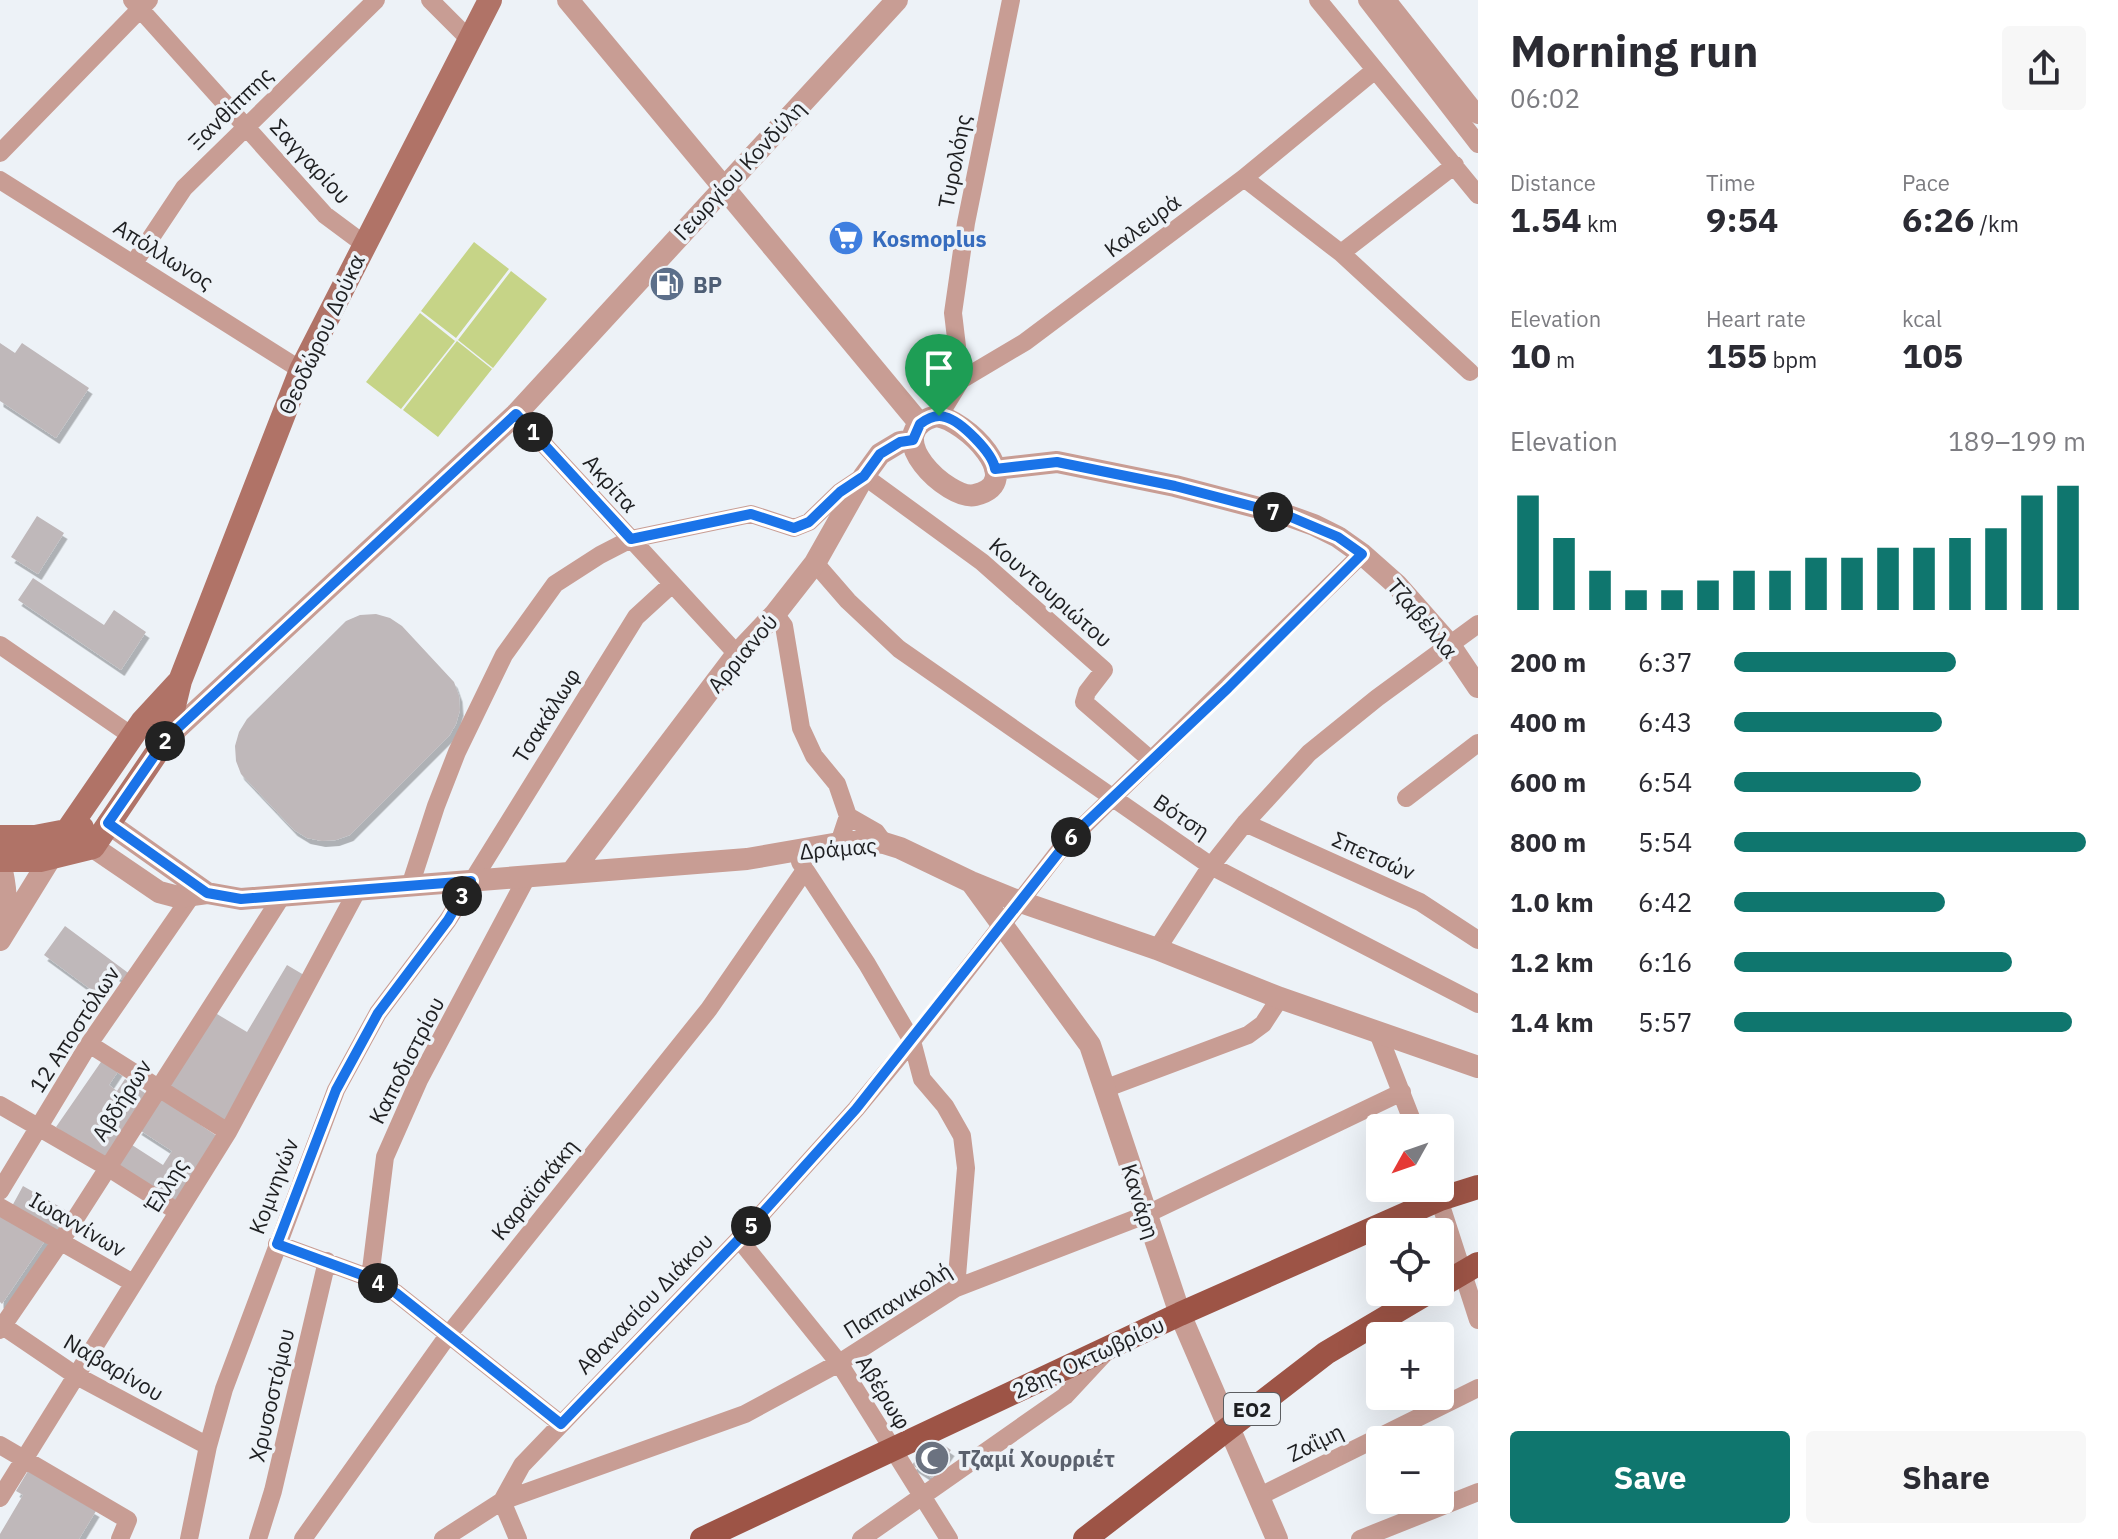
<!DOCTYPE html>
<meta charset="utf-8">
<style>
:root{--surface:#fff;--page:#f7f7f7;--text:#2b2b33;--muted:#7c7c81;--accent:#0f766e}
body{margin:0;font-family:"IBM Plex Sans",sans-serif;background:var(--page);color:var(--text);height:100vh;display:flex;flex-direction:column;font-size:30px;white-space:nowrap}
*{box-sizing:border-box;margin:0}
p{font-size:26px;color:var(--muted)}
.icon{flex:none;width:44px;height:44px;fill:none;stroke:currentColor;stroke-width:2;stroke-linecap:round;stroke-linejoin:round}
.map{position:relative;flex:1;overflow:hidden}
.panel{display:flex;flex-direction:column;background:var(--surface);width:640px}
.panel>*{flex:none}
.needle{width:52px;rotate:230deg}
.controls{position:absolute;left:1366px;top:1114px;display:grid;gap:16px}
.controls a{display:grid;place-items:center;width:88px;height:88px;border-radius:8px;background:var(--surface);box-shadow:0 8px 32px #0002;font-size:40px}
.pin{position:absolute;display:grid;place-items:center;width:68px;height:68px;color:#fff;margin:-82px -34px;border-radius:50% 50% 50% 0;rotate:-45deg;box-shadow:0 0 8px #0007}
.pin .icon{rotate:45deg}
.km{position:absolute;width:40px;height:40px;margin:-20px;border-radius:50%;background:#222;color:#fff;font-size:22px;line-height:40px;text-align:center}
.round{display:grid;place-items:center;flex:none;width:84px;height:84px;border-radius:8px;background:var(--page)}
.headline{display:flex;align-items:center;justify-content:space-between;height:136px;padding:0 32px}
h1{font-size:44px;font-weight:800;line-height:60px}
.metrics{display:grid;grid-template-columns:repeat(3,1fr);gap:12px;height:136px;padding:8px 32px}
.metrics div{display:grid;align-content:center}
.metrics b{font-size:34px;font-weight:800}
.metrics small{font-size:22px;font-weight:400}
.metrics p{font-size:22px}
.chart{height:224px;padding:16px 32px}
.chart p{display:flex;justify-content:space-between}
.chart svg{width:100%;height:144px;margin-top:8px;stroke:var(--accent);stroke-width:6}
.cta{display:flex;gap:16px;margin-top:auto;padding:16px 32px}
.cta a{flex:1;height:92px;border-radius:8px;background:var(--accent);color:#fff;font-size:32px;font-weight:800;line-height:92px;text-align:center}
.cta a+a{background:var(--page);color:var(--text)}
ul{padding:0 32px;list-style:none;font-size:26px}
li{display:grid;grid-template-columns:128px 96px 1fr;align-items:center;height:60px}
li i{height:20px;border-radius:10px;background:var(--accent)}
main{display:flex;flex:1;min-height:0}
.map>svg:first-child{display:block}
.green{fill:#c6d487}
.building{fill:#bfb8ba;filter:url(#shadow)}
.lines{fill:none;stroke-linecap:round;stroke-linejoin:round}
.minor{stroke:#c89d94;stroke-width:18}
.tertiary{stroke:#c89d94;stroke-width:22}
.secondary{stroke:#b07367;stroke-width:24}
.primary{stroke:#9d5446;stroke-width:24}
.route-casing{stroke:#fff;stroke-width:16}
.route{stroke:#1a73e8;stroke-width:10}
.labels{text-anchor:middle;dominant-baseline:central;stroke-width:7;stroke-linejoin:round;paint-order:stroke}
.shield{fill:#edf2f7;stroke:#5c5e61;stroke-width:2}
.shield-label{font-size:20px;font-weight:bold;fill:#1e1f21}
.street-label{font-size:22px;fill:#1e1f21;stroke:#edf2f7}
.shop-label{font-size:22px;font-weight:bold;fill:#366cbe;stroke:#edf2f7;text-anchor:start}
.service-label{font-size:22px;font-weight:bold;fill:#4e5e75;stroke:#edf2f7;text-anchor:start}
.worship-label{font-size:22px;font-weight:bold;fill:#5b616d;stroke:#edf2f7;text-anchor:start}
</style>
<main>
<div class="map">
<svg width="1478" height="1539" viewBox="0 0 1478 1539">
<defs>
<filter id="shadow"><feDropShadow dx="3.5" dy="6" stdDeviation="0" flood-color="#0004"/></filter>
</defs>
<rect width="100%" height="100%" fill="#edf2f7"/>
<!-- green -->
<path class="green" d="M474 242 509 269 456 338 421 311Z
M511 271 547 299 493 368 458 340Z
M420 313 455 341 401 409 366 382Z
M457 341 492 369 438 437 403 410Z"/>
<!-- building -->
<path class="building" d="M0 343 15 353 22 343 89 388 56 438 0 401Z
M37 516 64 533 38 574 11 557Z
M33 578 104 625 114 610 146 632 121 670 18 600Z
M376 614 390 618 402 626 454 682 459 696 460 710 456 724 449 736 350 835 336 840 322 841 307 838 294 830 241 774 236 761 235 746 239 732 247 719 346 621 360 615Z
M65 926 131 975 125 982 113 973 97 994 44 955Z
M287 965 309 978 225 1121 167 1087 212 1011 247 1032Z
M103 1059 119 1070 109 1085 117 1091 125 1079 149 1096 104 1161 56 1127Z
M159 1097 220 1138 176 1205 118 1166 132 1145 163 1165 172 1151 138 1129Z
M23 1186 69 1212 56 1234 11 1208Z
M0 1210 46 1239 2 1304 0 1302Z
M932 1437 951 1450 932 1478 912 1465Z
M28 1471 96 1511 79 1539H0V1534L23 1495 16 1491Z"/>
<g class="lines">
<!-- minor -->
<path class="minor" d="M132 0 325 215 364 244
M430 0 468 38
M1318 0 1478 195
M1367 0 1478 144
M1387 0 1478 115
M0 153 149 0
M1244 178 1341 253 1470 372
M0 180 301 370
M1341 253 1455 165
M134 263 184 188 376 0
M961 380 953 313 966 223 1011 0
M516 414 737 654
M939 416 961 380 1025 342 1244 178 1375 70
M815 563 848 601 899 649 1211 866 1478 1004
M775 614 784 626 801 728 814 756 837 784 848 816 839 843
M0 645 132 736
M1406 798 1478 743
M848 816 876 832 884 843
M1245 823 1420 902 1478 940
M800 862 867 964 912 1041 922 1079 945 1106 962 1136 966 1168 956 1288
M410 886 436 806 457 752 504 655 555 584 600 555 631 539 751 514 794 528 809 522 840 492 864 476 982 562 1104 670 1087 692 1084 702 1151 760
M1157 949 1211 866 1245 823 1309 753 1377 698 1478 624
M1378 1033 1415 1128
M89 1044 228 1132
M1104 1089 1248 1035 1263 1024 1280 998
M0 1105 107 1167 178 1212
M1436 1190 1478 1320
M0 1191 89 1044 192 895
M0 1207 133 1283
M739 1239 839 1363 949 1539
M277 1244 370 1278 396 1293 561 1424
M370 1278 385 1157 419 1080 527 877
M0 1324 75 1375 208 1446
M0 1330 61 1241 282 896
M0 1445 128 1520 120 1539
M1260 1496 1478 1388
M0 1498 228 1132 358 889
M502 1501 745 1414 839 1363 956 1288 1145 1215 1402 1092
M502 1501 518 1539
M189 1539 208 1446 224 1389 336 1090 378 1013 448 920 636 617 672 584
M258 1539 273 1491 327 1261
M303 1539 449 1334 709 1009 805 870
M443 1539 502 1501 522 1465 739 1239 856 1109 912 1041 1063 846 1362 554
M861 1539 1065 1396 1105 1353
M1360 1539 1478 1492"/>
<!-- tertiary -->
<path class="tertiary" d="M568 0 920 424
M936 416C965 419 1029 482 975 495 949 501 876 433 936 416Z
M995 469 1057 462 1175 486 1286 515 1314 525 1338 537 1362 554 1397 585 1449 644 1478 687
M166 739 516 414 897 0
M108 823 207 893 241 899 747 859 839 843 868 841 884 843 900 848 971 882 1018 901 1157 949 1280 998 1478 1067
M93 847 159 892 178 897 207 893
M0 862C6 886 8 904 2 928
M571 873 737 654 775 614 815 563 864 476 880 454 900 442 913 440
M971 882 1090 1045 1180 1314 1277 1539
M0 940 58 846"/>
<!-- secondary -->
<path class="secondary" d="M67 831 142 722 178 683
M0 837H35L82 828
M0 860H40L93 847 166 739 180 681 301 370 490 0"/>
<!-- primary -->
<path class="primary" d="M1440 1286 1478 1264
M702 1539 1180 1314 1440 1199 1478 1187
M1085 1539 1326 1353 1429 1292"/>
</g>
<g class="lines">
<defs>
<path id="route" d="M516 414 631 539 751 514 794 528 809 522 840 492 864 476 880 454 900 442 913 440 920 424C928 418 936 414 945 417 961 421 993 453 995 469L1057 462 1175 486 1286 515 1338 537 1362 554 1228 688 1071 837 856 1109 739 1239 561 1424 396 1293 370 1278 277 1244 336 1090 378 1013 448 920 471 881 241 899 207 893 108 823 166 739Z"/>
</defs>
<!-- route casing -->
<use href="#route" class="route-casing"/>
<!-- route -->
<use href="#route" class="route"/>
</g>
<!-- icons -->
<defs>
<symbol id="supermarket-disc" viewBox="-11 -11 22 22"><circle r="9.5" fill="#3f7fe0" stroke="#edf2f7"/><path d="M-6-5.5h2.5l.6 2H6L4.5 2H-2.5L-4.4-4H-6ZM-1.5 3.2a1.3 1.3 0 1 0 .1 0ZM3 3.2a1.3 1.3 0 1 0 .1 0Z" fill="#fff"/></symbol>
<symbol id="fuel-disc" viewBox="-11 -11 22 22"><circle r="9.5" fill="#5c6f8a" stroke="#edf2f7"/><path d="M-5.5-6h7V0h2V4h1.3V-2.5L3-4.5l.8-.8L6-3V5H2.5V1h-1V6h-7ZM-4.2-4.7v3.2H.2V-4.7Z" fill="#fff"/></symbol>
<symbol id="mosque-disc" viewBox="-11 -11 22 22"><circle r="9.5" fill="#6b7280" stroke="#edf2f7"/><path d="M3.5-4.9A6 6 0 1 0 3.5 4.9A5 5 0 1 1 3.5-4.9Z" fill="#fff"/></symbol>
</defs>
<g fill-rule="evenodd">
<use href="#supermarket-disc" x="826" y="218" width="40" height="40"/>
<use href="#fuel-disc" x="647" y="264" width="40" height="40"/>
<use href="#mosque-disc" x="912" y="1438" width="40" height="40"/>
</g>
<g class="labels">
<!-- shield labels -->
<rect class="shield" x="1224" y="1393" width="56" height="32" rx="6"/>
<g class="shield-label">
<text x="1252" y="1409">ΕΟ2</text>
</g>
<!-- street labels -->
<g class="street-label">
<text transform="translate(230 108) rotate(-44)">Ξανθίππης</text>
<text transform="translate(311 161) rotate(47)">Σαγγαρίου</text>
<text transform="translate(954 161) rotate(-79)">Τυρολόης</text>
<text transform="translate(739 170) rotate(-47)">Γεωργίου Κονδύλη</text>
<text transform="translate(1142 225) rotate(-37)">Καλευρά</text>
<text transform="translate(164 254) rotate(32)">Απόλλωνος</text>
<text transform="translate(321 334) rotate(-65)">Θεοδώρου Δούκα</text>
<text transform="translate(611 483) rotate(48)">Ακρίτα</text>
<text transform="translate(1051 592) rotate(41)">Κουντουριώτου</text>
<text transform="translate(1423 618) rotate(50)">Τζαβέλλα</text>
<text transform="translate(742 653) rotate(-50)">Αρριανού</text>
<text transform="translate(546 715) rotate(-58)">Τσακάλωφ</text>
<text transform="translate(1182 816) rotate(34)">Βότση</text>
<text transform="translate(838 848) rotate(-5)">Δράμας</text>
<text transform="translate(1374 855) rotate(24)">Σπετσών</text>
<text transform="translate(74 1029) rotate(-57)">12 Αποστόλων</text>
<text transform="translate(406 1060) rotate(-63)">Καποδιστρίου</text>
<text transform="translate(121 1100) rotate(-58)">Αβδήρων</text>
<text transform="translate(166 1185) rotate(-58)">Έλλης</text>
<text transform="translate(273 1186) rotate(-69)">Κομνηνών</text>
<text transform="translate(534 1189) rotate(-51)">Καραϊσκάκη</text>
<text transform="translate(1141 1201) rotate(72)">Κανάρη</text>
<text transform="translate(78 1224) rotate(30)">Ιωαννίνων</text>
<text transform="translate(897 1300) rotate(-32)">Παπανικολή</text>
<text transform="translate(644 1303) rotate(-46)">Αθανασίου Διάκου</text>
<text transform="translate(1088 1357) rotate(-25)">28ης Οκτωβρίου</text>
<text transform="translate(114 1367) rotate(30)">Ναβαρίνου</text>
<text transform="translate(884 1392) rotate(58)">Αβέρωφ</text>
<text transform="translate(271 1395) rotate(-77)">Χρυσοστόμου</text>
<text transform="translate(1315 1442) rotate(-26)">Ζαΐμη</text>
</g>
<!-- shop labels -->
<g class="shop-label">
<text x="872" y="238">Kosmoplus</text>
</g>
<!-- service labels -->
<g class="service-label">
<text x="693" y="284">BP</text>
</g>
<!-- worship labels -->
<g class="worship-label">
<text x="958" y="1458">Τζαμί Χουρριέτ</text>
</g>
</g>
</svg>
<div class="controls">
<a><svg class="needle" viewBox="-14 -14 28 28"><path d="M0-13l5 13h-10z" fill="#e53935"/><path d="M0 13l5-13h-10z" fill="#7c7c81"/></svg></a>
<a><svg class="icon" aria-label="locate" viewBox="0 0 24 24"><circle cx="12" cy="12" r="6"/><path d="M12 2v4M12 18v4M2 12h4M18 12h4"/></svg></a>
<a>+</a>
<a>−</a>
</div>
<div class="pin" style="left:939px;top:416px;background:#1e9e55"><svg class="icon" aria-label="arrive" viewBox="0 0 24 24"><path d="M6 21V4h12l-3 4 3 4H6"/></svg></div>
<b class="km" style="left:533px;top:432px">1</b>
<b class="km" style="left:165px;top:741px">2</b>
<b class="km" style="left:462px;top:896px">3</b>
<b class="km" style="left:378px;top:1283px">4</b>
<b class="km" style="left:751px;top:1226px">5</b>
<b class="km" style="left:1071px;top:837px">6</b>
<b class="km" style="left:1273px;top:512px">7</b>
</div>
<section class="panel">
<div class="headline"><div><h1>Morning run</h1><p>06:02</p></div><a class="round"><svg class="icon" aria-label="share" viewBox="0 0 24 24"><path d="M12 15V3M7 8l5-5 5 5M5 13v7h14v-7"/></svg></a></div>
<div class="metrics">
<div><p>Distance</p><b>1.54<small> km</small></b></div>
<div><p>Time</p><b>9:54</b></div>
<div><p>Pace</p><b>6:26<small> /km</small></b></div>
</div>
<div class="metrics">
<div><p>Elevation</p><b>10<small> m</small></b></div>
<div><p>Heart rate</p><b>155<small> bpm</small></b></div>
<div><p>kcal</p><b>105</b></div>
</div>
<div class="chart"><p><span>Elevation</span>189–199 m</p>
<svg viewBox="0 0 160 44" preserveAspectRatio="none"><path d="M5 44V9M15 44V22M25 44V32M35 44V38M45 44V38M55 44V35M65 44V32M75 44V32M85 44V28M95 44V28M105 44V25M115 44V25M125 44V22M135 44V19M145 44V9M155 44V6"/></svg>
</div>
<ul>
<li><b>200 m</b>6:37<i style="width:63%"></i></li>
<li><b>400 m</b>6:43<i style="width:59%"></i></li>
<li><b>600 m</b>6:54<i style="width:53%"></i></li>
<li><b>800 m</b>5:54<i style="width:100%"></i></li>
<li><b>1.0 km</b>6:42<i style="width:60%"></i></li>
<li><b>1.2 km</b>6:16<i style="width:79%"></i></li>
<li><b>1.4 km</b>5:57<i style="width:96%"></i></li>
</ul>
<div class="cta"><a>Save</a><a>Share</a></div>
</section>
</main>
